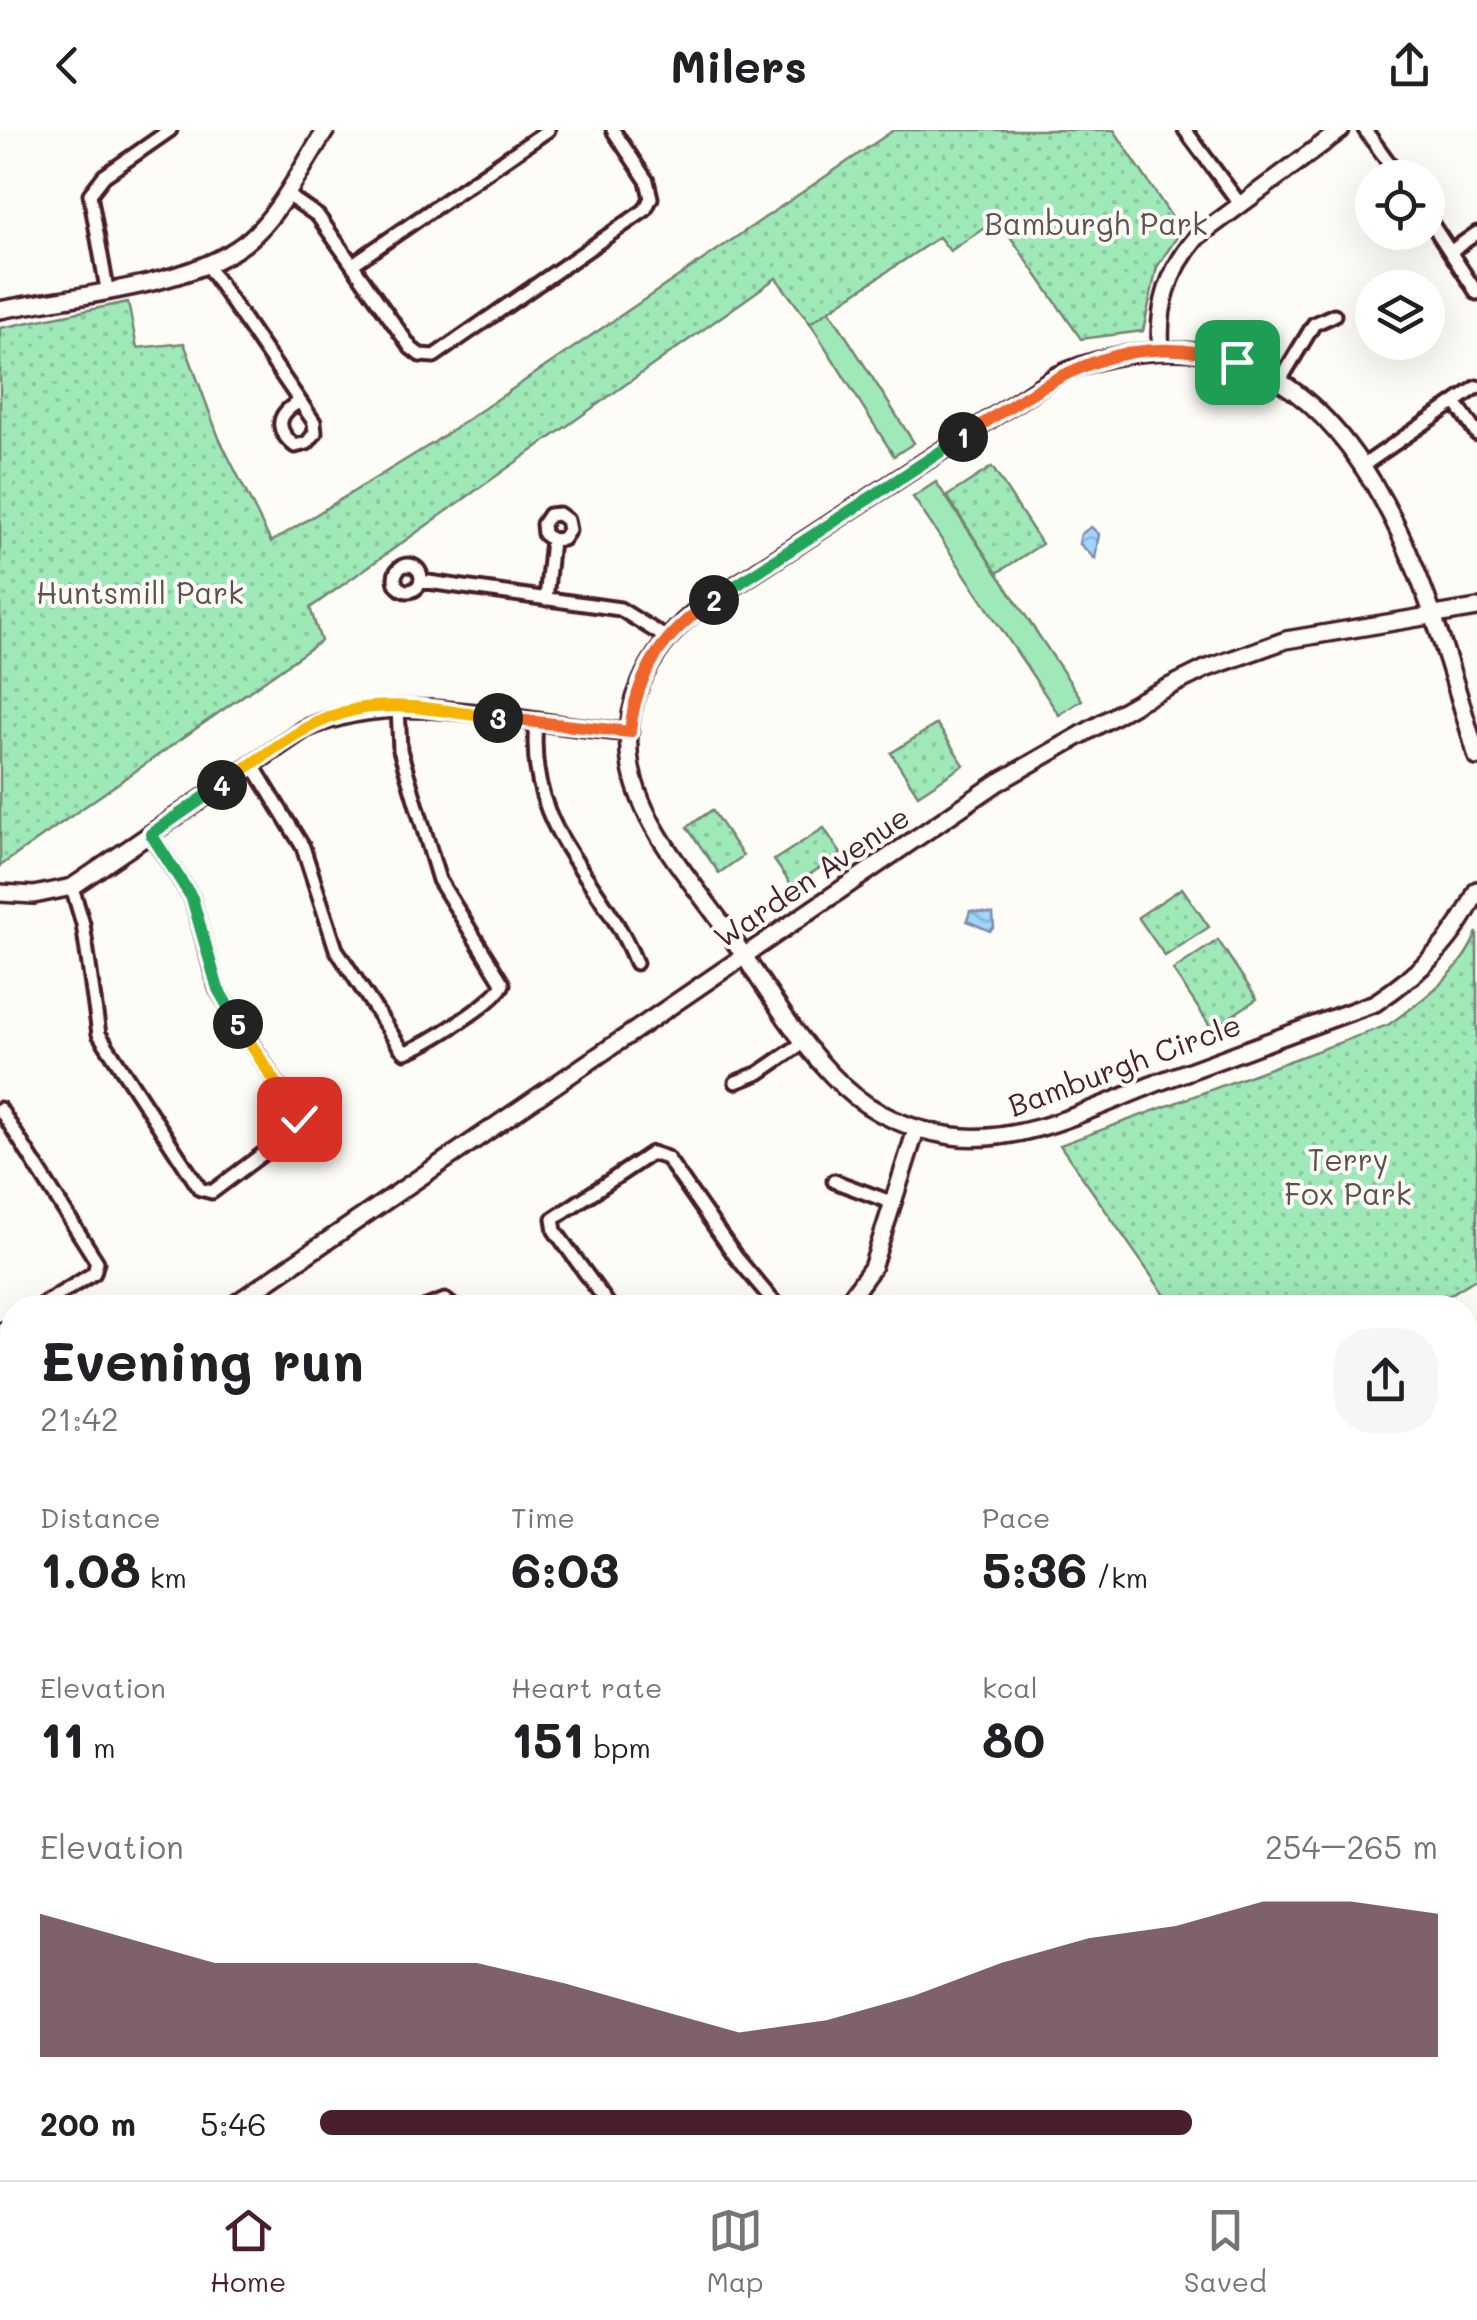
<!DOCTYPE html>
<meta charset="utf-8">
<style>
:root{--surface:#fff;--page:#f6f6f6;--text:#202124;--muted:#757577;--line:#e0e0e0;--accent:#4a1f2b}
body{margin:0;font-family:Mali,sans-serif;background:var(--page);color:var(--text);height:100vh;display:flex;flex-direction:column;font-size:38px;white-space:nowrap}
*{box-sizing:border-box;margin:0}
p{font-size:32px;color:var(--muted)}
.icon{flex:none;width:55px;height:55px;fill:none;stroke:currentColor;stroke-width:2;stroke-linecap:round;stroke-linejoin:round}
.map{position:relative;flex:1;overflow:hidden}
.sheet{position:absolute;left:0px;top:1165px;width:1478px;height:885px;display:flex;flex-direction:column;background:var(--surface);border-radius:40px 40px 0 0;box-shadow:0 10px 40px #0002}
.sheet>*{flex:none}
.controls{position:absolute;left:1355px;top:30px;display:grid;gap:20px}
.controls a{display:grid;place-items:center;width:90px;height:90px;border-radius:50%;background:var(--surface);box-shadow:0 10px 40px #0002;font-size:50px}
.pin{position:absolute;display:grid;place-items:center;width:85px;height:85px;color:#fff;margin:-42px;border-radius:20px;box-shadow:0 5px 15px #0006}
.km{position:absolute;width:50px;height:50px;margin:-25px;border-radius:50%;background:#222;color:#fff;font-size:28px;line-height:50px;text-align:center}
.round{display:grid;place-items:center;flex:none;width:105px;height:105px;border-radius:40px;background:var(--page)}
.head{display:flex;align-items:center;justify-content:space-between;height:170px;padding:0 40px}
h1{font-size:55px;font-weight:800;line-height:75px}
.metrics{display:grid;grid-template-columns:repeat(3,1fr);gap:15px;height:170px;padding:10px 40px}
.metrics div{display:grid;align-content:center}
.metrics b{font-size:50px;font-weight:800}
.metrics small{font-size:28px;font-weight:400}
.metrics p{font-size:28px}
.chart{height:280px;padding:20px 40px}
.chart p{display:flex;justify-content:space-between}
.chart svg{width:100%;height:180px;margin-top:10px;fill:var(--accent);opacity:.7}
ul{padding:0 40px;list-style:none;font-size:32px}
li{display:grid;grid-template-columns:160px 120px 1fr;align-items:center;height:75px}
li i{height:25px;border-radius:12px;background:var(--accent)}
header{display:flex;justify-content:space-between;align-items:center;height:130px;padding:0 40px;background:var(--surface);font-size:45px;font-weight:800}
.tab-bar{display:flex;justify-content:space-around;align-items:center;height:140px;border-top:2px solid var(--line);background:var(--surface);font-size:28px;color:var(--muted)}
.tab-bar a{display:grid;justify-items:center;gap:5px}
.tab-bar .current{color:var(--accent)}
.map>svg:first-child{display:block}
.grass{fill:#9fe9b8;stroke:#748472;stroke-width:2.5}
.park{fill:url(#park-dots);stroke:#748472;stroke-width:2.5}
.water{fill:url(#water-waves);stroke:#7d8daa;stroke-width:2.5}
.lines{fill:none;stroke-linecap:round;stroke-linejoin:round}
.street-casing{stroke:#4a1f2b;stroke-width:19}
.secondary-casing{stroke:#4a1f2b;stroke-width:22}
.street{stroke:#fdfcf7;stroke-width:11}
.secondary{stroke:#fdfcf7;stroke-width:15}
.split-1-casing{stroke:#fff;stroke-width:20}
.split-2-casing{stroke:#fff;stroke-width:20}
.split-3-casing{stroke:#fff;stroke-width:20}
.split-4-casing{stroke:#fff;stroke-width:20}
.split-5-casing{stroke:#fff;stroke-width:20}
.split-6-casing{stroke:#fff;stroke-width:20}
.split-1{stroke:#f0652b;stroke-width:12}
.split-2{stroke:#22a559;stroke-width:12}
.split-3{stroke:#f0652b;stroke-width:12}
.split-4{stroke:#f5b400;stroke-width:12}
.split-5{stroke:#22a559;stroke-width:12}
.split-6{stroke:#f5b400;stroke-width:12}
.labels{text-anchor:middle;dominant-baseline:central;stroke-width:8;stroke-linejoin:round;paint-order:stroke}
.park-label{font-size:30px;fill:#5f524e;stroke:#fdfcf7}
.street-label{font-size:30px;fill:#4a1f2b;stroke:#fdfcf7}
</style>
<header><svg class="icon" aria-label="back" viewBox="0 0 24 24"><path d="M15 5l-7 7 7 7"/></svg>Milers<svg class="icon" aria-label="share" viewBox="0 0 24 24"><path d="M12 15V3M7 8l5-5 5 5M5 13v7h14v-7"/></svg></header>
<div class="map">
<svg width="1477" height="2050" viewBox="0 0 1477 2050">
<defs>
<pattern id="park-dots" width="8" height="8" patternUnits="userSpaceOnUse" patternTransform="scale(2.5)"><rect width="8" height="8" fill="#9fe9b8"/><path d="M2 2h.1M6 6h.1" fill="none" stroke="#8ac79e" stroke-width="1.8" stroke-linecap="round"/></pattern>
<pattern id="water-waves" width="16" height="10" patternUnits="userSpaceOnUse" patternTransform="scale(2.5)"><rect width="16" height="10" fill="#9fd6fe"/><path d="M0 5q4-4 8 0t8 0" fill="none" stroke="#8ab7da"/></pattern>
</defs>
<rect width="100%" height="100%" fill="#fdfcf7"/>
<filter id="ink" filterUnits="userSpaceOnUse"><feTurbulence type="fractalNoise" baseFrequency=".01" numOctaves="2"/><feDisplacementMap in="SourceGraphic" scale="20" xChannelSelector="R" yChannelSelector="G"/><feConvolveMatrix kernelMatrix="1 2 1 2 8 2 1 2 1" color-interpolation-filters="sRGB"/></filter>
<g filter="url(#ink)">
<!-- grass -->
<path class="grass" d="M828 178 914 313 894 326 810 193Z
M936 352 1082 570 1059 585 913 367Z
M0 1393 12 1412V1819L0 1800Z
M190 2038H439L447 2050H171L168 2046Z"/>
<!-- park -->
<path class="park" d="M894 0H1114L1181 101 1157 137 1143 201 1081 209 998 89 950 121 939 107 810 193 776 148 310 478 321 511 0 736V198L128 172 137 218 184 213 219 308 271 412 433 313Z
M992 337 1042 414 997 443 947 366Z
M937 594 964 635 918 665 891 623Z
M712 680 743 726 719 743 687 697Z
M824 698 841 724 792 756 774 730Z
M1182 758 1209 797 1165 826 1138 787Z
M1477 802V1148L1430 1177H1173L1060 1015 1388 895C1421 872 1463 841 1477 802Z
M1218 810 1257 869 1212 899 1173 840Z
M1473 1852 1477 2050H1438L1442 2038H1465V1857Z"/>
<!-- water -->
<path class="water" d="M1091 397 1099 404 1095 429 1079 413 1081 404Z
M970 781 993 784 994 797 990 801 967 791Z"/>
<g class="lines">
<defs>
<path id="street" d="M1185 0 1240 74
M1365 0 1400 48
M286 64 318 86 411 218 420 225 434 226 645 80 651 68 647 51 613 0
M1428 88 1477 163
M1450 122 1477 103
M353 134 548 0
M208 137 314 292 315 303 307 313 295 316C274 299 277 284 299 272
M107 159 90 64 104 46 170 0
M1279 252 1314 194 1334 185
M1455 272 1477 304
M1361 337 1477 257
M395 448a13 13 0 1 1 26 0a13 13 0 1 1-26 0Z
M421 451 620 479 665 507
M546 469 552 410 544 404 543 394 549 385 559 384 567 390 569 400 563 409 552 410
M536 593C526 702 599 742 636 833
M252 634 303 717 336 819 400 917 405 922C424 917 498 870 503 854L439 750 400 620 398 577
M72 757 83 794 99 904 200 1059 212 1062 296 999 299 989 217 859 192 768 151 705
M736 952 759 943 804 912
M0 979 97 1132 94 1143 37 1178
M834 1051 893 1073
M424 1178 445 1170 455 1178
M611 1178 555 1101 553 1089 652 1023 667 1028 736 1127 779 1178
M0 1200 12 1198
M1465 1295 1477 1306
M1465 1493 1477 1512
M1465 1528 1477 1518
M1465 1719 1477 1715
M0 1917 12 1930
M83 2038 91 2050
M566 2038 573 2050
M710 2050 718 2038"/>
<path id="secondary" d="M0 180C71 166 198 156 251 108 283 79 302 36 326 0
M1161 221C1157 176 1168 141 1197 107L1341 0
M1477 627C1433 479 1369 222 1175 221 1134 221 1094 228 1056 246L692 484C648 523 620 577 631 638 643 700 695 754 730 805 765 856 798 914 844 957 874 985 911 1000 952 1006 1023 1016 1096 976 1162 951 1233 925 1304 898 1375 873 1419 844 1456 810 1477 760
M0 763 34 765 72 757 305 599C406 554 523 597 630 602
M229 1178 997 653 1142 570 1205 539 1286 510 1477 478
M843 1178 872 1138 916 1000
M0 1335 12 1326
M0 1369 12 1387
M1465 1833 1477 1825
M452 2038 461 2050
M844 2038 867 2050
M117 2050 148 2038
M1146 2050 1165 2038"/>
</defs>
<!-- street casing -->
<use href="#street" class="street-casing"/>
<!-- secondary casing -->
<use href="#secondary" class="secondary-casing"/>
<!-- street -->
<use href="#street" class="street"/>
<!-- secondary -->
<use href="#secondary" class="secondary"/>
</g>
</g>
<g class="lines" filter="url(#ink)">
<defs>
<path id="split-1" d="M963 307C1052 249 1124 194 1237 232"/>
<path id="split-2" d="M714 470 963 307"/>
<path id="split-3" d="M498 588 630 602C636 543 664 502 714 470"/>
<path id="split-4" d="M222 655C263 627 307 589 358 579 403 571 453 583 498 588"/>
<path id="split-5" d="M222 655 151 704 192 768 218 859 238 894"/>
<path id="split-6" d="M238 894 299 989"/>
</defs>
<!-- split-1 casing -->
<use href="#split-1" class="split-1-casing"/>
<!-- split-2 casing -->
<use href="#split-2" class="split-2-casing"/>
<!-- split-3 casing -->
<use href="#split-3" class="split-3-casing"/>
<!-- split-4 casing -->
<use href="#split-4" class="split-4-casing"/>
<!-- split-5 casing -->
<use href="#split-5" class="split-5-casing"/>
<!-- split-6 casing -->
<use href="#split-6" class="split-6-casing"/>
<!-- split-1 -->
<use href="#split-1" class="split-1"/>
<!-- split-2 -->
<use href="#split-2" class="split-2"/>
<!-- split-3 -->
<use href="#split-3" class="split-3"/>
<!-- split-4 -->
<use href="#split-4" class="split-4"/>
<!-- split-5 -->
<use href="#split-5" class="split-5"/>
<!-- split-6 -->
<use href="#split-6" class="split-6"/>
</g>
<g class="labels">
<!-- park labels -->
<g class="park-label">
<text x="1096" y="93">Bamburgh Park</text>
<text x="140" y="462">Huntsmill Park</text>
<text x="1348" y="1029">Terry<tspan x="1348" dy="34">Fox Park</tspan></text>
</g>
<!-- street labels -->
<g class="street-label">
<text transform="translate(811 746) rotate(-34)">Warden Avenue</text>
<text transform="translate(1124 934) rotate(-20)">Bamburgh Circle</text>
</g>
</g>
</svg>
<div class="controls">
<a><svg class="icon" aria-label="locate" viewBox="0 0 24 24"><circle cx="12" cy="12" r="6"/><path d="M12 2v4M12 18v4M2 12h4M18 12h4"/></svg></a>
<a><svg class="icon" aria-label="layers" viewBox="0 0 24 24"><path d="M12 4l9 5-9 5-9-5zM3 14l9 5 9-5"/></svg></a>
</div>
<div class="pin" style="left:1237px;top:232px;background:#1e9e55"><svg class="icon" aria-label="arrive" viewBox="0 0 24 24"><path d="M6 21V4h12l-3 4 3 4H6"/></svg></div>
<div class="pin" style="left:299px;top:989px;background:#d93025"><svg class="icon" aria-label="check" viewBox="0 0 24 24"><path d="M5 12l5 5 9-10"/></svg></div>
<b class="km" style="left:963px;top:307px">1</b>
<b class="km" style="left:714px;top:470px">2</b>
<b class="km" style="left:498px;top:588px">3</b>
<b class="km" style="left:222px;top:655px">4</b>
<b class="km" style="left:238px;top:894px">5</b>
<section class="sheet">
<div class="head"><div><h1>Evening run</h1><p>21:42</p></div><a class="round"><svg class="icon" aria-label="share" viewBox="0 0 24 24"><path d="M12 15V3M7 8l5-5 5 5M5 13v7h14v-7"/></svg></a></div>
<div class="metrics">
<div><p>Distance</p><b>1.08<small> km</small></b></div>
<div><p>Time</p><b>6:03</b></div>
<div><p>Pace</p><b>5:36<small> /km</small></b></div>
</div>
<div class="metrics">
<div><p>Elevation</p><b>11<small> m</small></b></div>
<div><p>Heart rate</p><b>151<small> bpm</small></b></div>
<div><p>kcal</p><b>80</b></div>
</div>
<div class="chart"><p><span>Elevation</span>254–265 m</p>
<svg viewBox="0 0 160 44" preserveAspectRatio="none"><path d="M0 44V9L10 15L20 21L30 21L40 21L50 21L60 26L70 32L80 38L90 35L100 29L110 21L120 15L130 12L140 6L150 6L160 9V44z"/></svg>
</div>
<ul>
<li><b>200 m</b>5:46<i style="width:78%"></i></li>
</ul>
</section>
</div>
<nav class="tab-bar">
<a class="current"><svg class="icon" aria-label="home" viewBox="0 0 24 24"><path d="M3 11l9-7 9 7M6 9v11h12V9"/></svg>Home</a>
<a><svg class="icon" aria-label="map" viewBox="0 0 24 24"><path d="M3 6l6-2 6 2 6-2v14l-6 2-6-2-6 2zM9 4v14M15 6v14"/></svg>Map</a>
<a><svg class="icon" aria-label="saved" viewBox="0 0 24 24"><path d="M7 4h10v16l-5-4-5 4z"/></svg>Saved</a>
</nav>
